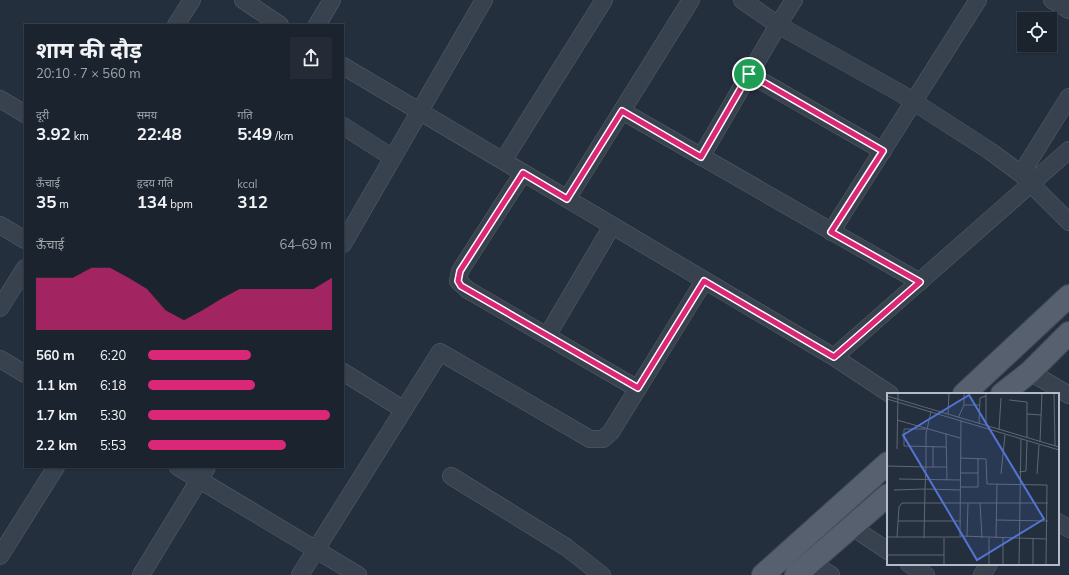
<!DOCTYPE html>
<html lang="hi">
<meta charset="utf-8">
<style>
:root{--surface:#1b232e;--page:#242b36;--text:#f1f3f6;--muted:#a0a4aa;--line:#39404a;--accent:#db2777}
body{margin:0;font-family:Mulish,"Noto Sans Devanagari",sans-serif;background:var(--page);color:var(--text);height:100vh;display:flex;flex-direction:column;font-size:15px;white-space:nowrap}
*{box-sizing:border-box;margin:0}
p{font-size:13px;color:var(--muted)}
.icon{flex:none;width:22px;height:22px;fill:none;stroke:currentColor;stroke-width:2;stroke-linecap:round;stroke-linejoin:round}
.map{position:relative;flex:1;overflow:hidden}
.details{position:absolute;left:24px;top:24px;width:320px;height:444px;display:flex;flex-direction:column;background:var(--surface);border-radius:0px;box-shadow:0 1px 3px #0004,0 0 0 1px var(--line)}
.details>*{flex:none}
.fabs{position:absolute;left:1017px;top:12px;display:grid;gap:8px}
.fabs a{display:grid;place-items:center;width:40px;height:40px;border-radius:0px;background:var(--surface);box-shadow:0 1px 3px #0004,0 0 0 1px var(--line);font-size:20px}
.pin{position:absolute;display:grid;place-items:center;width:34px;height:34px;color:#fff;margin:-17px;border:2px solid #fff;border-radius:50%;box-shadow:0 1px 4px #0007}
.round{display:grid;place-items:center;flex:none;width:42px;height:42px;border-radius:0px;background:var(--page)}
.head{display:flex;align-items:center;justify-content:space-between;height:68px;padding:0 12px}
h1{font-size:22px;font-weight:700;line-height:30px}
.figures{display:grid;grid-template-columns:repeat(3,1fr);gap:6px;height:68px;padding:4px 12px}
.figures div{display:grid;align-content:center}
.figures b{font-size:17px;font-weight:700}
.figures small{font-size:11px;font-weight:400}
.figures p{font-size:11px}
.chart{height:112px;padding:8px 12px}
.chart p{display:flex;justify-content:space-between}
.chart svg{width:100%;height:72px;margin-top:4px;fill:var(--accent);opacity:.7}
ul{padding:0 12px;list-style:none;font-size:13px}
li{display:grid;grid-template-columns:64px 48px 1fr;align-items:center;height:30px}
li i{height:10px;border-radius:5px;background:var(--accent)}
.map>svg:first-child{display:block}
.lines{fill:none;stroke-linecap:round;stroke-linejoin:round}
.minor-casing{stroke:#565f6c;stroke-width:18}
.primary-casing{stroke:#414a57;stroke-width:24}
.minor{stroke:#38414e;stroke-width:17}
.primary{stroke:#56606e;stroke-width:22}
.route-casing{stroke:#fff;stroke-width:8}
.route{stroke:#db2777;stroke-width:5}
.inset-road{fill:none;stroke:#5e6776;stroke-width:1}
.view{fill:#5274d3;fill-opacity:0.15;stroke:#5274d3;stroke-width:2}
.inset-edge{fill:none;stroke:#b4bcc9;stroke-width:2}
</style>
<div class="map">
<svg width="1069" height="575" viewBox="0 0 1069 575">
<rect width="100%" height="100%" fill="#242f3e"/>
<g class="lines">
<defs>
<path id="minor" d="M243 0 280 25
M742 0 778 25 794 0
M1052 0 1069 10
M176 25 192 0
M317 25 332 0
M343 66 834 357 890 394
M749 74 883 151
M0 99 25 114
M622 111 920 282
M343 126 393 158
M701 157 778 25 900 93 990 151 1021 174 1069 222
M503 161 604 0
M523 173 460 271 458 281 468 290 638 389
M1021 174 1069 97
M567 199 691 0
M0 225 25 240
M831 232 978 0
M343 244 484 0
M0 308 25 268
M547 336 612 226
M834 357 1069 150
M0 359 25 374
M343 372 404 410
M1030 372 1069 395
M178 467 358 575
M451 476 566 547 602 575
M1058 522 1069 529
M852 527 888 551
M0 556 56 467
M810 562 831 575
M909 564 926 575
M141 575 207 467
M300 575 440 352 590 439H603L611 432 704 281
M982 575 989 564"/>
<path id="primary" d="M964 394 1069 296
M1002 394 1030 372 1069 333
M763 575 888 463
M796 575 888 495"/>
</defs>
<!-- minor casing -->
<use href="#minor" class="minor-casing"/>
<!-- primary casing -->
<use href="#primary" class="primary-casing"/>
<!-- minor -->
<use href="#minor" class="minor"/>
<!-- primary -->
<use href="#primary" class="primary"/>
</g>
<g class="lines">
<defs>
<path id="route" d="M749 74 883 151 831 232 920 282 834 357 704 281 638 388 461 286 458 281 460 271 523 173 567 199 622 111 701 157Z"/>
</defs>
<!-- route casing -->
<use href="#route" class="route-casing"/>
<!-- route -->
<use href="#route" class="route"/>
</g>
<!-- overview -->
<g transform="translate(887 393)">
<rect width="172" height="172" fill="#242f3e"/>
<path class="inset-road" d="M167 0 168 53M0 3 172 54M0 6 172 57M122 7 140 9V45M77 12H93M44 18 39 41V74H59M61 21 62 0M140 21 154 22M71 25 77 12V0M10 27 73 45M74 27 73 143 160 146M92 31 93 5 99 3M99 33V0M39 36H17V53L59 54M112 37 114 5M59 40 60 87M153 49 155 0M46 53V74M10 56 11 0M74 65 99 66 100 91 160 92 159 172M0 73 39 74 38 96 74 97M132 79 139 78 140 48M74 80H91M114 81 118 42M150 81 152 52M12 86 74 87M74 94H91V65M7 97 38 96 37 145M93 110 95 145M109 127 161 128M11 128H74M0 144H74M10 144 12 114 15 110H161M80 144 81 110M109 145 110 91M0 162H57M57 172V145M102 172V145M116 172V145M132 172 134 46M146 172V145"/>
<path class="view" d="M82 2 157 126 90 167 16 42Z"/>
<rect width="172" height="172" class="inset-edge"/>
</g>
</svg>
<div class="fabs">
<a><svg class="icon" aria-label="locate" viewBox="0 0 24 24"><circle cx="12" cy="12" r="6"/><path d="M12 2v4M12 18v4M2 12h4M18 12h4"/></svg></a>
</div>
<div class="pin" style="left:749px;top:74px;background:#1e9e55"><svg class="icon" aria-label="arrive" viewBox="0 0 24 24"><path d="M6 21V4h12l-3 4 3 4H6"/></svg></div>
<section class="details">
<div class="head"><div><h1>शाम की दौड़</h1><p>20:10 · 7 × 560 m</p></div><a class="round"><svg class="icon" aria-label="share" viewBox="0 0 24 24"><path d="M12 15V3M7 8l5-5 5 5M5 13v7h14v-7"/></svg></a></div>
<div class="figures">
<div><p>दूरी</p><b>3.92<small> km</small></b></div>
<div><p>समय</p><b>22:48</b></div>
<div><p>गति</p><b>5:49<small> /km</small></b></div>
</div>
<div class="figures">
<div><p>ऊँचाई</p><b>35<small> m</small></b></div>
<div><p>हृदय गति</p><b>134<small> bpm</small></b></div>
<div><p>kcal</p><b>312</b></div>
</div>
<div class="chart"><p><span>ऊँचाई</span>64–69 m</p>
<svg viewBox="0 0 160 44" preserveAspectRatio="none"><path d="M0 44V12L10 12L20 12L30 6L40 6L50 12L60 19L70 32L80 38L90 32L100 25L110 19L120 19L130 19L140 19L150 19L160 12V44z"/></svg>
</div>
<ul>
<li><b>560 m</b>6:20<i style="width:56%"></i></li>
<li><b>1.1 km</b>6:18<i style="width:58%"></i></li>
<li><b>1.7 km</b>5:30<i style="width:99%"></i></li>
<li><b>2.2 km</b>5:53<i style="width:75%"></i></li>
</ul>
</section>
</div>
